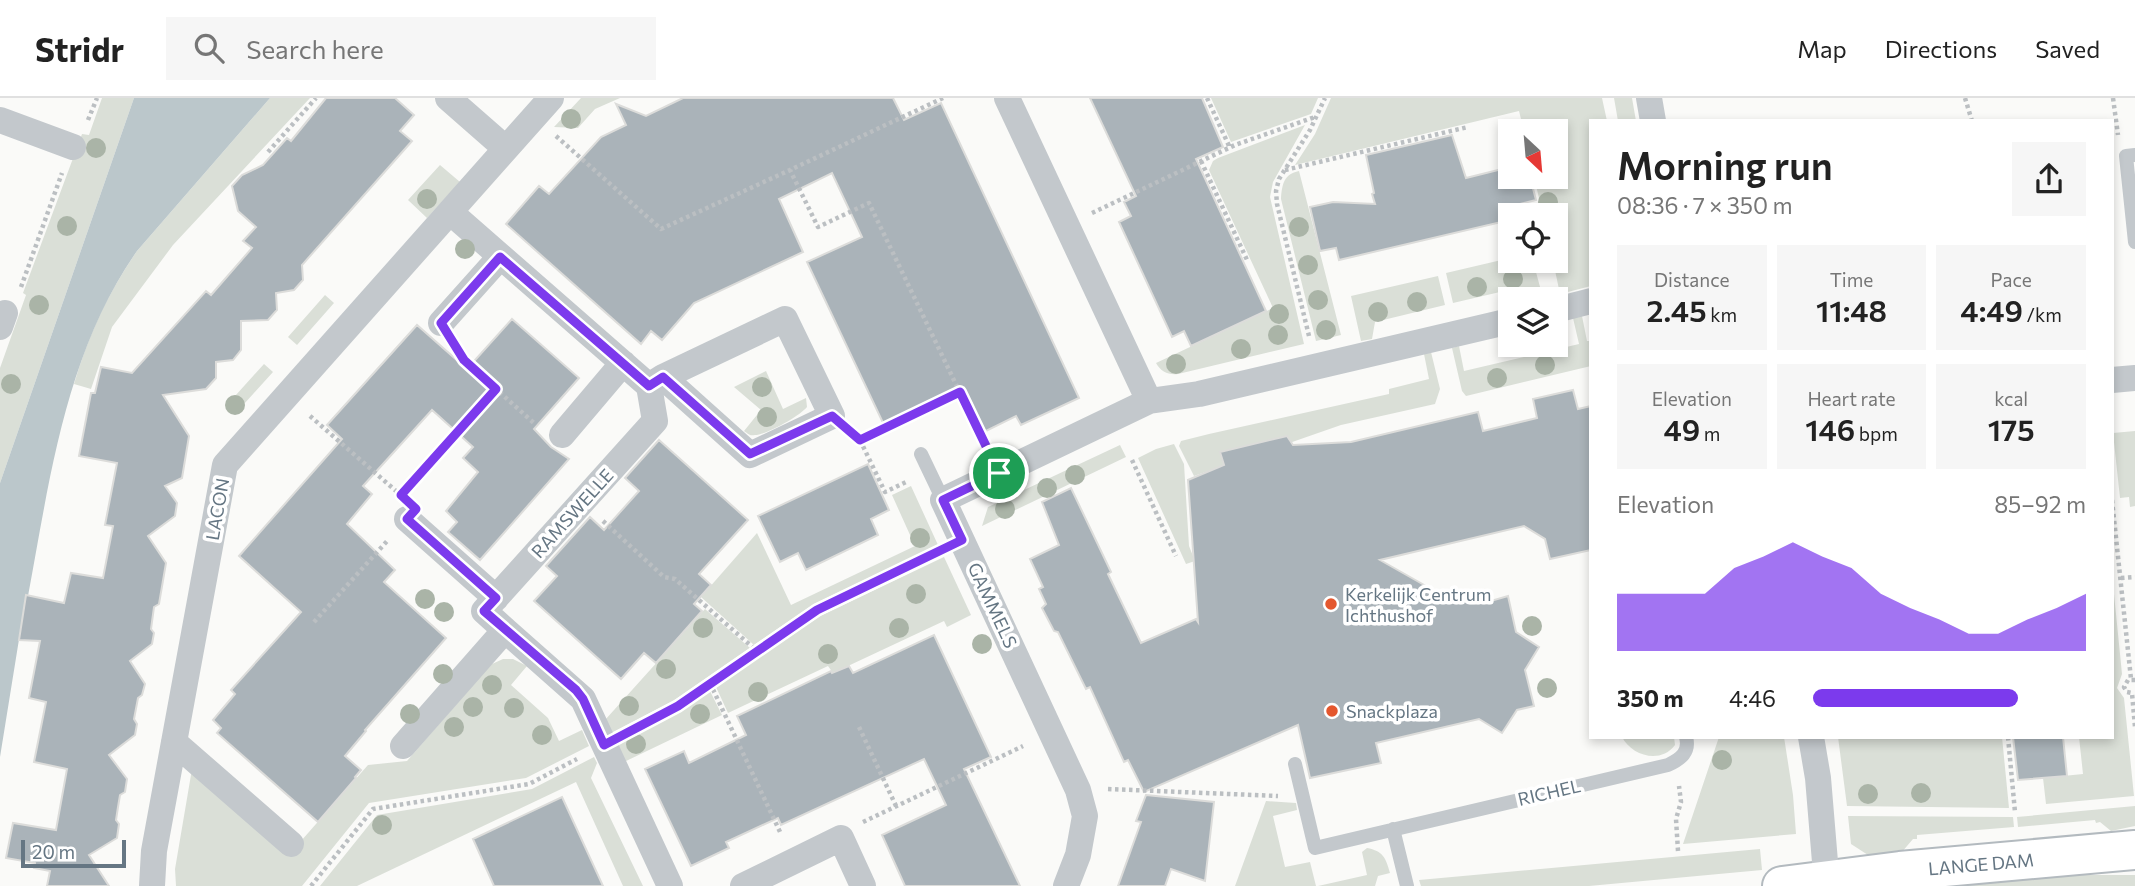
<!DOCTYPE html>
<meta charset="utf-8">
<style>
:root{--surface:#fff;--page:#f6f6f6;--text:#222;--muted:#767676;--line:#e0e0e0;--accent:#7c3aed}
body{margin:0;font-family:Commissioner,sans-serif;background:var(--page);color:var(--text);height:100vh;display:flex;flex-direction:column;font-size:26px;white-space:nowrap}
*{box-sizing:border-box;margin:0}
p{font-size:23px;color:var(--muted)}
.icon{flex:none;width:38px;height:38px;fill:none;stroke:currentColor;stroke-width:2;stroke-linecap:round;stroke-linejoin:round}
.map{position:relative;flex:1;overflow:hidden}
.panel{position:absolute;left:1589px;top:21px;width:525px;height:620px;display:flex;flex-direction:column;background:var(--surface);border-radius:0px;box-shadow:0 4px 10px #0003}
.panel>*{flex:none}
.needle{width:46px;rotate:154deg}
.buttons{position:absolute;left:1498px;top:21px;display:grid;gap:14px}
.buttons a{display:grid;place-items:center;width:70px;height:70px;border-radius:0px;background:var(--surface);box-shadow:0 4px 10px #0003;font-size:35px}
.scale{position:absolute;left:21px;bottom:18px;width:105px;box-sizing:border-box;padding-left:7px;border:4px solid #657683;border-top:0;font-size:19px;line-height:24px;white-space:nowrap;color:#657683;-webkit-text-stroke:5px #fff;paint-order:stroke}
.pin{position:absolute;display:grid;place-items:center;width:60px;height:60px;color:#fff;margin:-30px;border:4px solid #fff;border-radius:50%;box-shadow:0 2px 7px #0007}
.round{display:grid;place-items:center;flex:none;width:74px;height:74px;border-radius:0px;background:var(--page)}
.summary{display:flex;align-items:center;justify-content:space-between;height:119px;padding:0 28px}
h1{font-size:38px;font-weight:600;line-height:52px}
.stats{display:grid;grid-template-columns:repeat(3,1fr);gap:10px;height:119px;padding:7px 28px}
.stats div{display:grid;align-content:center;border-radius:0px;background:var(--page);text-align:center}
.stats b{font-size:30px;font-weight:600}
.stats small{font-size:19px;font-weight:400}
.stats p{font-size:19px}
.chart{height:196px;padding:14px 28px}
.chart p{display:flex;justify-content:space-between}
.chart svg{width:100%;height:126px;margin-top:7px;fill:var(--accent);opacity:.7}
ul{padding:0 28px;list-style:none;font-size:23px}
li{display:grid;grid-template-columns:112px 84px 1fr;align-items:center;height:52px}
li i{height:18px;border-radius:9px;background:var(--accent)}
header{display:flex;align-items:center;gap:42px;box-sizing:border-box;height:98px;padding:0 35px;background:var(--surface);border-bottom:2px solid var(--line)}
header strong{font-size:33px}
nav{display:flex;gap:38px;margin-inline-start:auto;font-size:24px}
.search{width:490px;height:63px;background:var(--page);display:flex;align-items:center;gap:18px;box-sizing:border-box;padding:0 24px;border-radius:0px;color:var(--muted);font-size:26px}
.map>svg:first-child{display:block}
.green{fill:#dadfd7}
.water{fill:#bbc7cb}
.building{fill:#aab3b9;stroke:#dcdcda;stroke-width:2}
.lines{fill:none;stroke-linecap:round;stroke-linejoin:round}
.secondary-casing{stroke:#b3babf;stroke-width:42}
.path{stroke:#bbbfc2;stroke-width:4.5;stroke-dasharray:3.5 3.5;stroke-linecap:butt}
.lane{stroke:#c3c8cc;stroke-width:14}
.street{stroke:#c3c8cc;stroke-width:26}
.secondary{stroke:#fff;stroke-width:38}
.tree{fill:#aab4a7}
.route-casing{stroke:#fff;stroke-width:14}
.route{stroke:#7c3aed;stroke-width:9}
.poi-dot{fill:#e4572e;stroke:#fff;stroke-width:2.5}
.labels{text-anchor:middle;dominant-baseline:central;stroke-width:7;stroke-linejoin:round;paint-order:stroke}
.street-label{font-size:18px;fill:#657683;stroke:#fff}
.poi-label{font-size:18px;fill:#657683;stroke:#fff;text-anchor:start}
</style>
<header>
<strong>Stridr</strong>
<div class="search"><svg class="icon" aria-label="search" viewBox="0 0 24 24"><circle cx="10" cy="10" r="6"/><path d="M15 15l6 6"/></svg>Search here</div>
<nav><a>Map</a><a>Directions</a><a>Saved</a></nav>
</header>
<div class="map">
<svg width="2135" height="788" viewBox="0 0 2135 788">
<rect width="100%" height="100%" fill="#fafaf8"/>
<!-- green -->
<path class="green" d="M102 0H134L0 385V270L26 197 23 195 82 36 89 37Z
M270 0H310L173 147 112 229 91 291 74 286C88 238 108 195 137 153Z
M581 0H620L595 11 578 30 554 29Z
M1211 0H1318L1311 16 1231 44Z
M1331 0H1602L1607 23H1591V188L1560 196 1553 163H1556V117H1543L1534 79H1556V33H1524L1519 13 1295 67 1315 36Z
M1614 0H1632L1636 23H1618Z
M1305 27 1273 84 1270 99 1304 246 1178 276C1168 277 1161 274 1156 265L1273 210 1209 72 1213 63 1218 60Z
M440 67 460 84 427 120 408 102Z
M1299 73 1341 237 1316 243 1281 101C1282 86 1284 76 1299 73Z
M1510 160V163H1533L1543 200 1536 201 1518 193 1517 190 1453 205 1446 175Z
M1438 178 1445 207 1375 224 1372 241 1361 243 1351 198Z
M325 197 334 205 297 247 288 239Z
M1582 218 1587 243H1591V268L1466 298 1462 293 1452 250 1459 248 1464 273 1579 246 1573 220Z
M1431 254 1440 291 1435 306 1341 327 1194 378 1179 348 1181 343 1209 336 1389 296V291L1429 281 1424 256Z
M264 266 273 274 235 316 226 308Z
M766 273 783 311 806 300 807 309C800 318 766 337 755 337 749 338 749 336 744 333L761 312 734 289Z
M2135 333V408L2130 409 2129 399 2120 400 2113 335Z
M1174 346 1184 366 1189 448 1195 463 1186 466 1138 360 1156 351Z
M1120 347 1126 359 982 428 988 409Z
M911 388 938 447 814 506 754 547 701 499 757 435 791 507 915 448 892 397Z
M944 459 971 517 947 529 944 523 833 575 828 568 728 615 716 589 820 518Z
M2113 486 2122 576 2117 590 2124 600 2134 698 2046 706 2043 680 2083 676 2079 639H2112Z
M705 511 750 550 673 603 611 635 605 622Z
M503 561H513L527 568 511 587 548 620 559 643 582 632 589 648 526 680 369 705 302 788H176L175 771 192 671 301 743 368 667 407 663 485 573 492 566Z
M710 593 722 617 624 664 617 647 682 612Z
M1622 639H1674L1675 647C1660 667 1631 657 1622 639Z
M1719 639H1784L1793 697 1796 736 1683 746Z
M1838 639H2002L2009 710 1847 708Z
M594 659 597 665 591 680 643 788H623L576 684 357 788H320L377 717 532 691Z
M1266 703 1296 705 1297 712 1273 718 1285 769 1310 764 1316 788H1235Z
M2135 708V728L2111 733 2100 724 2096 725 2095 722 2018 729 2017 719Z
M1848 718 2013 719 2014 729 1917 737V741H1913L1901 755 1868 757 1851 746Z
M1367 750C1383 753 1386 760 1390 775L1378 778 1375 788H1318L1367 777 1362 754Z
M1760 751 1762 772 1589 788H1421L1419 782Z
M2079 777H2135V788H1950Z"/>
<!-- water -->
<path class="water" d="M134 0H270L137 153C66 254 50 380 28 498H26L0 659V385Z"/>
<!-- building -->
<path class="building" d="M326 0H395L414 17 400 33 412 43 302 167 303 182 294 192 276 195 277 212 268 222 241 223V252L233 262 216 264V280L206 291 163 297 189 338 182 380 165 388 177 405 175 418 148 438 166 465 159 506 154 509 151 531 154 535 152 546 130 563 145 586 142 597 138 600 134 621 137 626 135 637 109 657 127 681 125 694 120 697 118 709 116 722 119 726 117 740 89 757 109 788H47L50 773 34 770 35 765 6 760 13 725 56 732 67 671 34 664 46 604 29 600 40 543 19 542 26 497 64 505 71 475 103 480 113 428 105 427 117 365 79 358 91 295H95L101 269 132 275 206 193 211 197 252 150 243 143 256 129 238 113 232 88 242 77 263 67 287 40 291 43Z
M683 0H893L904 22 941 5 1079 300 1021 327 1016 318 984 334 962 291 884 327 807 164 862 139 832 75 779 101 803 154 694 205 662 242 651 233 641 246 506 126 539 88 549 96 601 39 626 27 616 6 646 18Z
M1090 0H1202L1223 49 1196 61 1266 213 1191 248 1184 233 1172 239 1119 124 1131 118 1124 104 1136 98Z
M1452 37 1466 80 1510 69V79H1530L1536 102 1520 106 1523 117H1510V122L1339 162 1336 150 1320 153 1310 109 1333 104 1375 106 1372 96 1374 95 1366 57Z
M512 221 579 280 534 331 551 349 569 361 480 462 448 434 457 424 446 413 478 374 463 360 473 349 432 312 363 388 372 396 347 426 395 472 384 484 446 540 365 632 366 633 345 658 361 672 355 679 356 680 318 724 217 635 221 630 213 622 235 596 231 592 301 514 239 458 342 341 327 327 417 227 467 271Z
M1573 292 1578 311 1591 308V452L1550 461 1545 441 1524 428 1380 462 1449 501 1477 494 1491 503 1508 498 1516 534 1539 549 1525 572 1534 608 1517 612 1502 635 1479 621 1376 645 1381 665 1310 680 1298 627 1144 694 1128 662 1124 664 1090 589 1086 591 1058 534 1054 533 1042 510 1046 506 1039 491 1043 489 1030 461 1059 447 1042 404 1071 390 1111 474 1108 476 1141 545 1196 521 1198 524 1188 382 1224 367 1220 354 1287 338 1293 347 1351 344 1478 314 1483 333 1537 320 1533 301Z
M659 342 748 422 699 476 711 487 694 506 702 513 656 565 644 555 621 581 534 503 557 478 546 468 590 419 604 432 639 393 625 380Z
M868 366 889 412 871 421 878 437 806 472 798 455 780 464 758 418Z
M934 537 991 659 964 671 1020 788H905L882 737 946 707 924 661 781 727 778 720 726 744 729 750 691 768 645 671 684 653 689 665 746 637 737 618 831 573 832 575 849 568 853 575Z
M2013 639H2063L2067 678 2018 682Z
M1146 697 1214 704 1205 783 1171 771 1165 788H1118L1141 724 1136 723Z
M562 699 603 788H494L473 741Z"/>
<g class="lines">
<defs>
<path id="secondary" d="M1782 788 1900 773 2135 752"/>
</defs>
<!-- secondary casing -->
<use href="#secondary" class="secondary-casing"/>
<!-- path -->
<path class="path" d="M943 0 790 72 818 129 869 105 986 349
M1207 0 1230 50
M1965 0 1972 23
M2113 0 2118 37
M88 22 97 0
M556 38 661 131 790 72
M268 54 316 0
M1201 63 1248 164
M1285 72 1468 29
M1092 115 1235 47 1315 19
M21 189 62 75
M1309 238 1277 106 1276 93 1279 81 1310 32 1325 0
M456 249 464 262 496 291
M310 318 396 393
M860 341 960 294
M860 342 885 394 908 383
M1132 362 1176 458
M406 392 496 291 535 326
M2112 402 2131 581
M603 423 664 479 675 481 757 553
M2121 480 2135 479
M314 524 388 442
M2135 582H2128L2124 589 2127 594 2132 595 2135 629
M710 585 781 736
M859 629 896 708
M631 633 678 608 817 512 934 456
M2008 639 2015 714
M1108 691 1278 698
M863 724 1023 648
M1678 753 1676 721 1681 704 1679 688
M311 788 373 711 529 686 577 661"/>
<!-- lane -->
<path class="lane" d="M2135 57 2126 58 2135 144
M921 356 943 402
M1295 666 1315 750 1668 667C1681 661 1690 654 1686 639
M1393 731 1407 788"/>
<!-- street -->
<path class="street" d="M448 0 505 50
M1007 0 1149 303
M1649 0 1653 23
M0 22 73 49
M1556 212 1591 203
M441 225 500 159
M0 229 5 215
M2112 282 2135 280
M649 288 663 279 785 221 832 318 750 357 663 279
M562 337 623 265
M407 421 496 500
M505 532 583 601 670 788
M1811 639 1818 680 1827 788
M174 644 291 746
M403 648 505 532 484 513 655 323 649 288 450 114
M152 788 154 753 225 367 551 0
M743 788 841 740 863 788
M1066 788 1078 757 1085 718 1078 692 943 402 1149 303 1199 296 1510 223"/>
<!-- secondary -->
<use href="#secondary" class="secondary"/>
</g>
<!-- trees -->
<g class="tree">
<circle cx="571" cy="21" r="10"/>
<circle cx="96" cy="50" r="10"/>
<circle cx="427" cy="101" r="10"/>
<circle cx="1548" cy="104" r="10"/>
<circle cx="67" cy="128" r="10"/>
<circle cx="1299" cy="129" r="10"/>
<circle cx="465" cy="151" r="10"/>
<circle cx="1308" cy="167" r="10"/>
<circle cx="1513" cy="181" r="10"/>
<circle cx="1477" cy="189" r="10"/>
<circle cx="1318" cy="202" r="10"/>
<circle cx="1417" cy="204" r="10"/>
<circle cx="39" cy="207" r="10"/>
<circle cx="1378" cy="214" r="10"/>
<circle cx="1279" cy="216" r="10"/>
<circle cx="1326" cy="232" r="10"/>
<circle cx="1278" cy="237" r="10"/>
<circle cx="1241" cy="251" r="10"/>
<circle cx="1176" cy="266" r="10"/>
<circle cx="1545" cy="267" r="10"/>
<circle cx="1497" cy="280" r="10"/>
<circle cx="11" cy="286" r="10"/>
<circle cx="762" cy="289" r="10"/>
<circle cx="235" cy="307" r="10"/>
<circle cx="767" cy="319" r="10"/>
<circle cx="1075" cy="377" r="10"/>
<circle cx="1047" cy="390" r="10"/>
<circle cx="1005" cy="411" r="10"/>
<circle cx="920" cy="440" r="10"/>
<circle cx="916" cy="496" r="10"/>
<circle cx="425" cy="501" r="10"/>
<circle cx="444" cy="514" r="10"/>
<circle cx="1532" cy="528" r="10"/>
<circle cx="703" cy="530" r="10"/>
<circle cx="899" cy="530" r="10"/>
<circle cx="982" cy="546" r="10"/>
<circle cx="828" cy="556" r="10"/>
<circle cx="666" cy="571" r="10"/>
<circle cx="443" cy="576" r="10"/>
<circle cx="492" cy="587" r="10"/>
<circle cx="1547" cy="590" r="10"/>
<circle cx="758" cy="594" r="10"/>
<circle cx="629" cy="608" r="10"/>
<circle cx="473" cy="609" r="10"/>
<circle cx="514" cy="610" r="10"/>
<circle cx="410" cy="616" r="10"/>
<circle cx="700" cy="616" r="10"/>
<circle cx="454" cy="629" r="10"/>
<circle cx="542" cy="637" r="10"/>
<circle cx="636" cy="646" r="10"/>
<circle cx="1722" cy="662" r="10"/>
<circle cx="1921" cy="695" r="10"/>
<circle cx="1868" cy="696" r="10"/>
<circle cx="382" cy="727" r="10"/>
</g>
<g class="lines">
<defs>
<path id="route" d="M500 159 649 288 663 279 750 356 832 318 860 342 960 294 999 375 943 402 962 442 817 512 678 608 604 647 583 601 576 592 484 513 496 500 407 421 416 411 401 397 496 291 464 262 441 225Z"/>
</defs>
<!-- route casing -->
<use href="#route" class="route-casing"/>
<!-- route -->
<use href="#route" class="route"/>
</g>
<!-- markers -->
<g class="poi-dot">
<circle cx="1331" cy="506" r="7"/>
<circle cx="1332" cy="613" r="7"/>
</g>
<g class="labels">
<!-- street labels -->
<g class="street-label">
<text transform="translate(217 411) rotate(-80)">LACON</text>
<text transform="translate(572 415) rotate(-48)">RAMSWELLE</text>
<text transform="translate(993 507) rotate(65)">GAMMELS</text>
<text transform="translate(1549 694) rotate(-13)">RICHEL</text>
<text transform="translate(1981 766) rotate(-5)">LANGE DAM</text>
</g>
<!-- poi labels -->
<g class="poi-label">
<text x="1345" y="496">Kerkelijk Centrum<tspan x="1345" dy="21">Ichthushof</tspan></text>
<text x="1346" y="613">Snackplaza</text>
</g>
</g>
</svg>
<div class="buttons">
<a><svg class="needle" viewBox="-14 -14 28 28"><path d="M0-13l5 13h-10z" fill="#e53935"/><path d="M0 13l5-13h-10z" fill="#767676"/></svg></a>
<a><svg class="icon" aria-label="locate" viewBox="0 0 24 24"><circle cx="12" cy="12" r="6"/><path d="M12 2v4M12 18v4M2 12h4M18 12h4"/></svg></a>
<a><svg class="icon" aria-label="layers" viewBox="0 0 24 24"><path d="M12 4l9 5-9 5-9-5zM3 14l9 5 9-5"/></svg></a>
</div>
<div class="scale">20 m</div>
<div class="pin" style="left:999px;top:375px;background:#1e9e55"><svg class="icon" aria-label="arrive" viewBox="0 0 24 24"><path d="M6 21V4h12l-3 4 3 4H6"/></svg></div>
<section class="panel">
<div class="summary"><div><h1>Morning run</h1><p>08:36 · 7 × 350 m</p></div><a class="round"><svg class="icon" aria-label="share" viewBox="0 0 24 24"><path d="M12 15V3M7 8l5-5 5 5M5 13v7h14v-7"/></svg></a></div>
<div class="stats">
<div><p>Distance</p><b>2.45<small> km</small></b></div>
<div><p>Time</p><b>11:48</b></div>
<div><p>Pace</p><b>4:49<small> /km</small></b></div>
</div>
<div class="stats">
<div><p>Elevation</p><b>49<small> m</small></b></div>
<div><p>Heart rate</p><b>146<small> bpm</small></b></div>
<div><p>kcal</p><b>175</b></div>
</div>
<div class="chart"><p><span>Elevation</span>85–92 m</p>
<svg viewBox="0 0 160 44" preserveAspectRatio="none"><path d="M0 44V24L10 24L20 24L30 24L40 15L50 11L60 6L70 11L80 15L90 24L100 29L110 33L120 38L130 38L140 33L150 29L160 24V44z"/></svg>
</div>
<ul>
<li><b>350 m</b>4:46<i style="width:75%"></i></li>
</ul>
</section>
</div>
